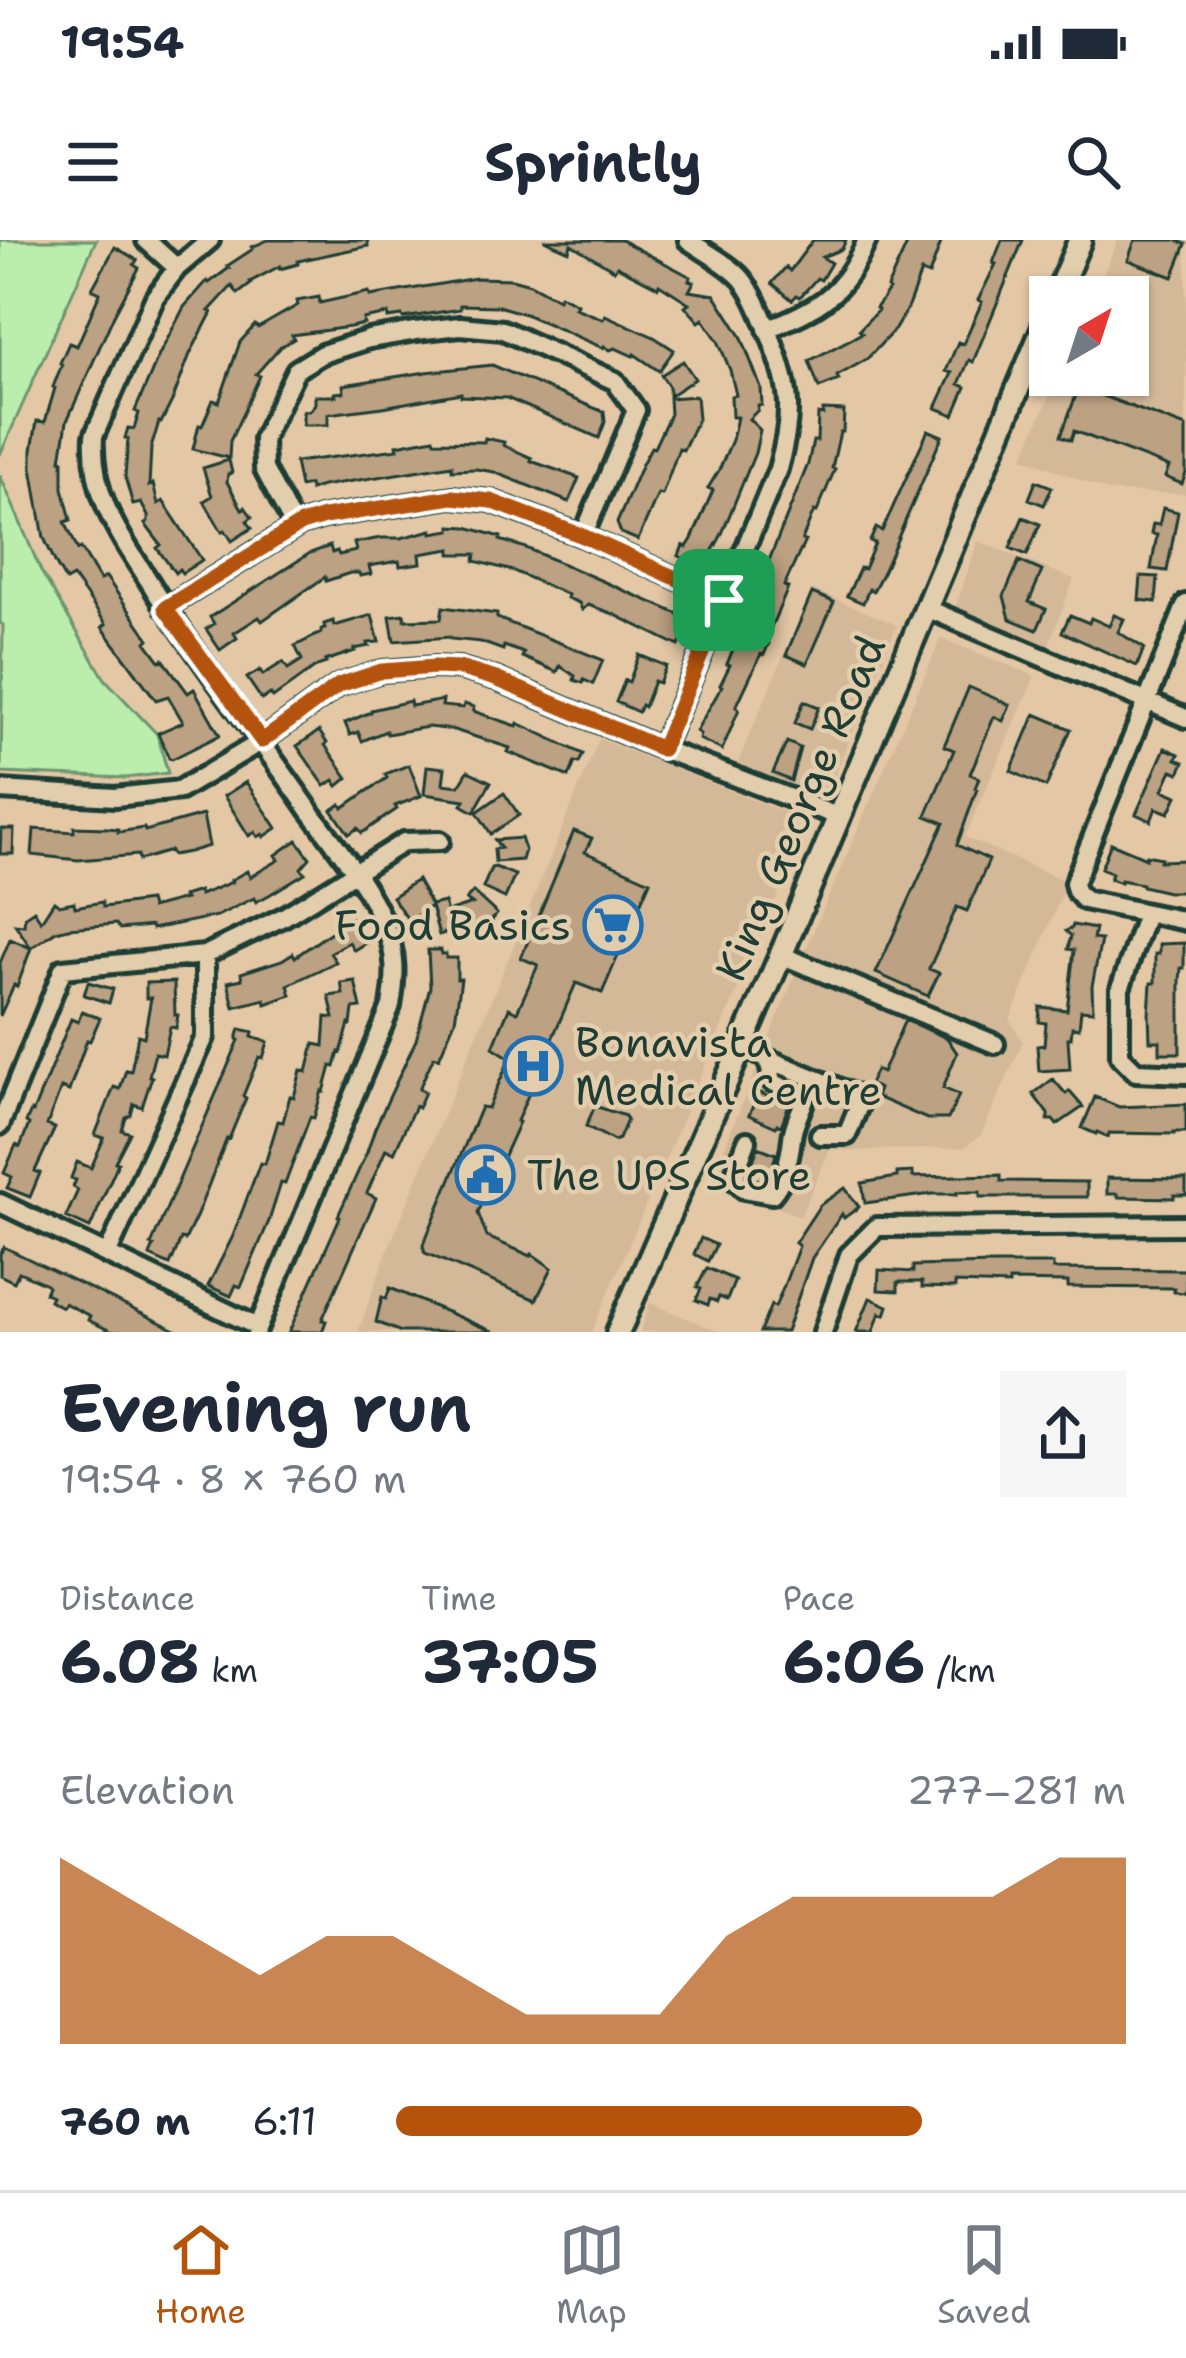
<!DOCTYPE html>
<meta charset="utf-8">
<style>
:root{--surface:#fff;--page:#f6f6f7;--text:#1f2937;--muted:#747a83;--line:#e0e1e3;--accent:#b45309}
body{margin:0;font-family:"Shantell Sans",sans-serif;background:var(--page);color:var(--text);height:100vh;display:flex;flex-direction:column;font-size:45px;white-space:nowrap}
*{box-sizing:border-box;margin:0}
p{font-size:39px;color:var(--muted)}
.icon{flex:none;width:66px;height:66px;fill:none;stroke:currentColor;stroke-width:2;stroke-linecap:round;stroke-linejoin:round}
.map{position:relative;height:1092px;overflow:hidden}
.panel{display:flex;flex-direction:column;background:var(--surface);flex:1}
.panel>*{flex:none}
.needle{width:78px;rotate:39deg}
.controls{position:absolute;left:1029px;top:36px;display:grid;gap:24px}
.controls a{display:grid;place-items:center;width:120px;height:120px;border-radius:0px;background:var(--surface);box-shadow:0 3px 9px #0004;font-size:60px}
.pin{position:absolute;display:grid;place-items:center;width:102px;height:102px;color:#fff;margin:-51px;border-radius:24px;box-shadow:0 6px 18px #0006}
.round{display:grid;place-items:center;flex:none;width:126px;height:126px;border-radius:0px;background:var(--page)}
.head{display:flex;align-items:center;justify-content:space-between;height:204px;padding:0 60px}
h1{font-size:66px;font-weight:700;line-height:90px}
.figures{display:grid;grid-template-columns:repeat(3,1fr);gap:18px;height:204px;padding:12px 60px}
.figures div{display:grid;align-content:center}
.figures b{font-size:60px;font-weight:700}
.figures small{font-size:33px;font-weight:400}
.figures p{font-size:33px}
.chart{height:336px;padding:24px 60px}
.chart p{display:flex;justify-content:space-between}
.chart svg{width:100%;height:216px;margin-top:12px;fill:var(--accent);opacity:.7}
ul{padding:0 60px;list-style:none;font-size:39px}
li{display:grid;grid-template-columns:192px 144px 1fr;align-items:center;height:90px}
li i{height:30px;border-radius:15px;background:var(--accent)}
.status{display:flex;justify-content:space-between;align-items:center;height:84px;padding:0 60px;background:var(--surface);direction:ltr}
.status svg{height:33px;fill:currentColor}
header{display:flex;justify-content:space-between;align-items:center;height:156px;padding:0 60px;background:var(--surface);font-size:54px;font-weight:700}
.tabs{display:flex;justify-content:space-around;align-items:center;height:168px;border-top:3px solid var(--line);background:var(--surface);font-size:33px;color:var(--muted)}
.tabs a{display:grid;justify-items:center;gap:6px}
.tabs .on{color:var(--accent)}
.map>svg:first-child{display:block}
.built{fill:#d4b999}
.green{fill:#bbedad;stroke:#6d9570;stroke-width:3}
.building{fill:#bca182;stroke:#1f3d34;stroke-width:3}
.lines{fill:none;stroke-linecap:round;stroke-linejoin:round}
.minor-casing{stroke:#1f3d34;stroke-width:26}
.major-casing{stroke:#1f3d34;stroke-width:30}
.minor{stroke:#e2cdac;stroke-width:16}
.major{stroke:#e2cdac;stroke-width:21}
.route-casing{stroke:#fff;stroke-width:24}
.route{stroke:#b45309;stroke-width:15}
.labels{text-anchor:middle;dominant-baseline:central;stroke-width:9;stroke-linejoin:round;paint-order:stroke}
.street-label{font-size:42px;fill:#1f3d34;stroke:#e2cdac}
.poi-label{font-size:42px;fill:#1f3d34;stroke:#e2cdac;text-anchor:start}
</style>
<div class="status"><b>19:54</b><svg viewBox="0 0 49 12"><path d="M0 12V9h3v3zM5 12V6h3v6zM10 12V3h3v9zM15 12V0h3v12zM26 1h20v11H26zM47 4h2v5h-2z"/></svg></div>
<header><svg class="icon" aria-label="menu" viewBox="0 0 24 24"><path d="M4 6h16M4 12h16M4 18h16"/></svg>Sprintly<svg class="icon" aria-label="search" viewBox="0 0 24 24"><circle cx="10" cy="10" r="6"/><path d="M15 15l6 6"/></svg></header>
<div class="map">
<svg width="1186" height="1092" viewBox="0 0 1186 1092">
<rect width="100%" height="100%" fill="#e4c8a6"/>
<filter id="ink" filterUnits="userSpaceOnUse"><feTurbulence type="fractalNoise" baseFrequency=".00833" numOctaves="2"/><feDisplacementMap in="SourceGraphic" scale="24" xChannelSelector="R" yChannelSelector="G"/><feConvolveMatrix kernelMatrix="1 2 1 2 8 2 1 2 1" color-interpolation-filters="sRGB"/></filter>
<g filter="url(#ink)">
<!-- built -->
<path class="built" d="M1118 0H1186V254L1110 252 1023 217 1059 135H1128V57H1093Z
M978 301 1074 339 1047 410 954 372Z
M812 349 897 385 826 556 735 529Z
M941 398 1035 436 965 597 1067 642 1010 780 1023 802 981 895 964 908 849 911 830 909 800 977 712 937 807 706Z
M599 499 790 574 801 601 592 1092H358L386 1014Z
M650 1063 721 1092H640Z"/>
<!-- green -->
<path class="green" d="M0 0H96L0 215Z
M0 235 41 331 105 439 157 494 168 533 126 538 1 533 3 385 0 383Z"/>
<!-- building -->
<path class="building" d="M268 0H368V6L298 21V24L280 29V26L250 42 251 44 238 54 232 46 209 71 212 72 190 114 173 159 161 183 159 182 151 208 149 246 153 244 158 264 163 261 202 320 182 333 179 329 175 333 157 308 161 305 145 284 148 282V276L141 263 133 265 125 237 128 199 125 198 128 188 134 189 139 173 135 171 159 115 184 67 207 41 209 43 229 28 227 26 253 9 252 7Z
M544 0H621L691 37 689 40 694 42 689 51 715 55 741 96 761 148 762 165 758 166V170L749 179 760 190 755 213 721 296 704 326 679 316 683 305 687 307 692 299 713 250 708 248 719 230 732 200 737 177H732L731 156 736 155 730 130 718 101 703 79 699 82 685 66 689 63 659 44 658 47 617 26 614 30 571 4 569 11Z
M813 0H846L842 9 822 17 831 23 821 40 817 38 800 57 797 55 792 60 772 43 786 27 790 31Z
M909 0H942L929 35 921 32 907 69 895 89 867 119 837 136 839 140 819 148 809 121 862 93 859 90 878 70 876 68 889 50 887 48Z
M1002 0H1023L973 122 969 120 959 144 966 147 954 175 936 168 952 133 946 131 958 102 963 104 982 62 978 60 996 24 993 23Z
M1135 0H1176L1186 4 1173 37 1128 20Z
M115 7 137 20 134 25 139 28 114 75 67 181 61 220H63V248L71 280 65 282 78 310 81 308 100 340 106 337 149 399 146 402 160 421 163 419 188 453 194 449 220 495 172 519 169 518 158 493 183 482 168 456 156 460 102 387 106 384 88 358 73 337 66 341 56 324 44 298 32 228V210L37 181 45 182 55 148 53 147 62 124 60 123 69 103 77 106 100 53 92 49Z
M476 38 512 39 530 44 558 59 560 55 577 64 575 68 603 79 605 75 654 97 674 110 659 131 634 114 633 116 615 108 610 110 604 106 603 108 525 74 498 66 460 65V69L403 78 402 76 388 78V74L363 79 364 84 350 87 292 95 294 99 280 107 256 134 260 136 230 201 229 218 193 209 199 185 202 186 213 160 219 162 240 102 255 85 258 88 298 65 297 61 319 57 320 63 369 52 370 56Z
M683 121 695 139 669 156V147L661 135Z
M492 125 604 172 605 182 599 198 507 158 461 156V153L383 167 328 174V185H303V171H309L315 164V156H336L335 153 344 152 343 145 426 132Z
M1079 147 1186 187V233L1182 244 1165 237 1169 227 1074 191 1071 200 1061 196Z
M696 156 698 179 683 210 679 208 662 255 658 254 638 300 621 293 617 283 642 224 651 207 654 208 670 174 669 158Z
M823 170 844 171 843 192H840L832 228 835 229 817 272 814 271 802 300 805 301 784 346 788 348 765 401 769 403 764 415 761 414 736 467 739 469 722 510 699 499 700 494 696 491 722 446 720 445 730 425 727 424 808 224 813 201H817L818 174 823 175Z
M928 190 942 196 884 330 873 351 869 349 863 363 847 356 860 328 864 329 875 303 870 301 876 288 882 291Z
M434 198 435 201 484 202 485 198 504 202 503 205 532 218 531 221 579 238 569 262 494 232 476 229 452 230V225L322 246 310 250 309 245 300 247 295 222 398 209 397 205Z
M229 220 232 233 228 234 227 242 242 269 245 267 252 277 247 281 252 288 232 301 225 290 222 292 204 261 212 256 203 228Z
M1036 241 1052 247 1044 265 1029 259Z
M1163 268 1178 272 1167 331 1151 329 1157 295 1151 294 1153 284 1159 285Z
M1023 277 1040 284 1027 315 1010 308Z
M451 286 467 287 501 297 500 300 526 308 681 375 686 390 679 406 611 373 588 365 582 370 579 363 567 358 568 355 513 331 475 321 476 314H451V309L420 314 421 323 400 326 399 321 369 326 371 334 360 336 359 333H350L326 341 325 337 262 381 259 377 234 393 237 398 220 410 206 389 214 384 210 377 310 313 330 306 332 313 337 311 339 315 356 311 354 303 381 298H401L432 290V293L451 290Z
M1019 321 1042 331 1029 362 1046 369 1037 390 1010 379 1004 356Z
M1141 336 1158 337 1156 362 1139 360Z
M812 353 834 362 807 424 786 415Z
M443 367 497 374V378L603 420 593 444 584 440 583 443 574 440 575 436 560 426 557 432 522 417 524 413 504 406 503 410 481 402 450 399V397L394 401 390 376 404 374 405 380 441 379Z
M372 375 379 402 368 403 369 406 354 409 355 411 325 421 326 423 317 426 273 458 270 454 262 460 247 438 260 430 263 435 283 422 288 429 302 420 295 406 321 393V390L325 389 324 384 333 381 334 386Z
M1070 375 1089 383 1091 378 1109 386 1114 375 1124 379 1118 392 1144 408 1137 426 1062 392Z
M639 415 666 426 659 443 654 441 644 467 641 465 638 472 616 462 625 440 629 442Z
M969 447 1010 465 1003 481 994 477 970 534 979 538 975 548 977 549 957 605 989 620 967 671 957 667 929 729 939 733 928 756 876 733 944 583 926 576 954 510 944 506Z
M443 460 442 466 463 468 464 464 474 467 473 471 517 486 518 483 583 514 579 523 575 522 569 537 508 512 510 508 454 490 428 487 387 494 386 491 362 501 358 492 350 495 345 483 371 472V470L410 461 411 466Z
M804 461 819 467 810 489 795 483Z
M1035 474 1071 489 1046 547 1011 531Z
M319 491 327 503 325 505 348 538 338 546 334 540 325 546 297 506Z
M787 502 800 508 791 541 773 533Z
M1165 508 1179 514 1176 519 1184 522 1179 533 1172 530 1163 550 1177 556 1169 573 1156 568 1151 581 1136 574Z
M409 525 421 556 395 566 397 569 362 593 358 588 349 594 332 570 341 564 343 568 366 552 387 538 385 534Z
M427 526 445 528 443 544 459 546 468 531 491 542 474 572 462 565 465 560 424 554Z
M246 542 277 588 264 597 263 594 258 597 255 592 249 596 224 556Z
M504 553 519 575 491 594 477 572Z
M203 575 209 606 189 612 172 615 170 611 139 620 138 615 78 620 32 615 34 589 74 592V587L108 588 118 589V592L144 588 145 591Z
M1 589H14L13 614H0Z
M574 591 592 598 585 612 650 641 602 753 576 743 517 881 519 882 478 973 487 997 531 1016 532 1014 552 1028 536 1060 425 1013 423 1005 481 867 488 868 510 818 493 807 509 768 517 772 538 725 521 718Z
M521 598 525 610 522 620 495 622 494 609 501 608 495 600Z
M297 600 310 618 301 628 305 633 269 655 256 662 254 658 217 676 152 689 151 686 120 689 116 684 68 688 56 691 31 708 15 684 24 685 25 676 34 670 41 681 54 661 59 665 74 662 75 667 102 662 103 667 149 661 151 668 185 659 183 656 199 651 200 655 232 642 231 640 247 631 250 637 279 620 276 615Z
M1111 603 1146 618V615L1161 618 1160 621 1186 620V652H1168L1142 646V644L1121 640 1120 643 1110 639 1112 633 1101 628Z
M495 627 515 635 505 658 483 648 491 628Z
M417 640 431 665 444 662 447 672 472 664 466 660 473 652 497 674 492 680 493 684 480 692 473 685 439 695 431 666 409 681 392 657Z
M351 678 367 702 354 710 349 702 330 713 336 722 288 745 291 755 266 764 265 759 234 767 228 742 242 739 241 733 282 720 293 713 295 717Z
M1073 685 1095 689 1093 699 1101 700 1092 746 1093 771 1081 770 1079 788 1072 787 1071 798H1068L1070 829 1039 831 1037 806 1044 805 1046 783 1039 782 1040 767 1067 770 1074 710 1068 709 1071 696 1066 691 1072 688Z
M10 699 31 708 17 747 14 745 0 776V723Z
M1184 703V728H1181L1180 741V813H1160V801H1150L1149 774 1151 743H1155V714H1159V704Z
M428 710H441V714H446V718H457V739H461L455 780 439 818 434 816 419 849 425 852 418 868 415 866 394 913 386 909 367 953 376 958 322 1080 326 1081 322 1092H289L340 977 338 976 367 912 375 888 416 800 430 747Z
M355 741 361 768 353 769 351 785 349 784 341 813 339 812 335 827 331 826 324 852 322 851 314 878 310 877 285 944 281 943 269 981 241 1047 236 1045 231 1056 208 1046 233 996 260 923 265 924 278 881 283 882 290 856 294 857 301 830 307 832 314 804 324 806 326 777 334 778 329 756 343 754 341 743Z
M88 742 113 749 109 763 84 755Z
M174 742 175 775H178L176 788 170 787 164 815 155 813 149 836 152 837 142 867 134 864 131 875 126 878 122 890 130 893 115 922 118 923 90 988 66 977 78 950 73 947 76 940 71 938 77 922 91 928 104 898 95 895 114 847 120 849 126 830 131 831 138 795 144 797 151 758H146V743Z
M82 771 100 778 90 801 87 800 69 851 61 848 47 885 55 888 35 931 40 933 30 957 7 948 12 937 4 933 16 905 20 907 29 884 26 882 31 871 33 872 71 779 78 782Z
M905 780 947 798 957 813 943 848 959 855 948 879H927L876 857 879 849 869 844 876 830 882 833Z
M240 789 253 792 252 797 268 802 263 818 259 817 243 856 246 858 229 899 227 898 197 975 185 1000 181 999 170 1025 150 1016 154 1006 151 1005 239 800 237 799Z
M1053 839 1066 854 1069 851 1083 867 1057 885 1053 880H1048V874L1033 854Z
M759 852 788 867 781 886 777 884 776 887 749 875Z
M1095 857 1119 867 1186 864V892H1174V894L1109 893 1108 897 1097 892 1096 894 1082 888Z
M595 866 625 876 627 880 619 899 614 901 586 886Z
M758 907 776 914 771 932 752 924Z
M913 932V937L1001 935V941L1087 942V957H980V952H957V954H932L865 963 862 943 897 937V933Z
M1107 938 1186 939V955H1174V958L1118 957V954H1107Z
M845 948 859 967 844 978 842 974 812 1018 786 1092H760L771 1065 775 1067 783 1048 799 1006 795 1003 820 965Z
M701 998 716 1005 708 1021 694 1014Z
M4 1007 85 1046 180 1092H113L88 1080 90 1076 64 1063 62 1067 49 1060 51 1056 45 1053 48 1046 46 1044 19 1032 14 1042 0 1035V1014Z
M995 1024H1053V1029L1186 1030V1045L1185 1053 1174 1052V1048L1068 1047V1042L1009 1041V1045L955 1043V1048L922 1047V1042H898V1051L878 1050 879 1030 913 1032V1026Z
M707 1028 735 1040 727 1060 719 1057 717 1062 710 1059 708 1065 696 1060 701 1049 697 1047Z
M390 1048 494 1092H401L376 1082 382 1057 386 1059Z
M870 1058 888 1066 885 1075 880 1073 873 1092H856Z"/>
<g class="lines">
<defs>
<path id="minor" d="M146 0 177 28
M210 0 177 28 155 57 94 196C91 254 117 291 147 338 197 419 256 493 310 571 337 607 367 644 385 686 397 714 396 737 391 766L256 1092
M767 89C820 68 844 54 867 0
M295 288 264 229 263 199 296 130 322 114 369 99 416 91 460 86 503 90 615 141 636 170 583 296
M1186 364 1074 643 1076 651 1084 660 1186 681
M165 368 301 284 324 277 452 257 491 261 583 296 724 360
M926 368 1186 478
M662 509 778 229C795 169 790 147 768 90 761 73 754 54 742 39 729 24 705 12 688 0
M0 550 115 557 180 550 262 501 339 445 382 431 435 427 459 428 496 439 662 509 837 576
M1146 674 1120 749V816L1136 832 1186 834
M781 715 995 804
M742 806 768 819 773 842 805 859C801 871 793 885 792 898 790 917 785 939 772 954L744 949 736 941V930L747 901
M768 819 855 855 860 863 847 895H820
M0 885 63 729 205 715 285 676 404 602 440 601
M0 963 258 1087
M107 1015 205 797V715
M823 1092 849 1015 877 987 1186 985"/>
<path id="major" d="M1056 57 1080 0
M618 1092 781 715 1050 72"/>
</defs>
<!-- minor casing -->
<use href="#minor" class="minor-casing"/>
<!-- major casing -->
<use href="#major" class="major-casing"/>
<!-- minor -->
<use href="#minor" class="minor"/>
<!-- major -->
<use href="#major" class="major"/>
</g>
</g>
<g class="lines" filter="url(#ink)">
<defs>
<path id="route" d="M452 257 491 261 583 296 724 360 662 509 496 439 459 428 435 427 382 431 339 445 262 501 165 368 301 284 324 277Z"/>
</defs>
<!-- route casing -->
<use href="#route" class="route-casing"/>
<!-- route -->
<use href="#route" class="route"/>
</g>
<!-- icons -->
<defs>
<symbol id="supermarket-ring" viewBox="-11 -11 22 22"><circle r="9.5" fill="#e2cdac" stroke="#1f6fb2" stroke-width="1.5"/><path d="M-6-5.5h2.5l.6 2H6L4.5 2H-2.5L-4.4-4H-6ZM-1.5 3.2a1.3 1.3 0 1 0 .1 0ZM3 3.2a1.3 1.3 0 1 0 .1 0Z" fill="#1f6fb2"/></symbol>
<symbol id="hospital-ring" viewBox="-11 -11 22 22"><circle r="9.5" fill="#e2cdac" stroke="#1f6fb2" stroke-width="1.5"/><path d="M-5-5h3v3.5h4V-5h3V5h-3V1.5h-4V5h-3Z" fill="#1f6fb2"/></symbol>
<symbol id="civic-ring" viewBox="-11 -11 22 22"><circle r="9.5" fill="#e2cdac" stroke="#1f6fb2" stroke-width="1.5"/><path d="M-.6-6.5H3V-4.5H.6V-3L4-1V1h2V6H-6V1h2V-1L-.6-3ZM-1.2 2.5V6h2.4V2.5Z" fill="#1f6fb2"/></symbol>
</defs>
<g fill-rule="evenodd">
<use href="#supermarket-ring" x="580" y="652" width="66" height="66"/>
<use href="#hospital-ring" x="500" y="793" width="66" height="66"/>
<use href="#civic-ring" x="452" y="902" width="66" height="66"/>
</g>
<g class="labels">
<!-- street labels -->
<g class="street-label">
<text transform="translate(800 568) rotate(-67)">King George Road</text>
</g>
<!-- poi labels -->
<g class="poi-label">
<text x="571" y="685" text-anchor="end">Food Basics</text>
<text x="575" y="802">Bonavista<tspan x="575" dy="48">Medical Centre</tspan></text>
<text x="527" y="935">The UPS Store</text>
</g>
</g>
</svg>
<div class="controls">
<a><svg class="needle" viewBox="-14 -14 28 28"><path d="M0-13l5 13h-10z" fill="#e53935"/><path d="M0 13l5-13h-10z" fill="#747a83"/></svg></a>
</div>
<div class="pin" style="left:724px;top:360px;background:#1e9e55"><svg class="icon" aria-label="arrive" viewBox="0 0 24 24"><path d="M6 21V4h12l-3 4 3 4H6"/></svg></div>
</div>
<section class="panel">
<div class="head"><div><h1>Evening run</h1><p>19:54 · 8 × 760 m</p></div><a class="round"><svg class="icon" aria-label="share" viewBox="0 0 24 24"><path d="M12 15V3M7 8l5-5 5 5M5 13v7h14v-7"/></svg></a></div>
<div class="figures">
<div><p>Distance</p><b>6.08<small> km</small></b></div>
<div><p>Time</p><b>37:05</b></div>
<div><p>Pace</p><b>6:06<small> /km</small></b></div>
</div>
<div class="chart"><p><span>Elevation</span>277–281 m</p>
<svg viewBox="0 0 160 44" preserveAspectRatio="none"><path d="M0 44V6L10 14L20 22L30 30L40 22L50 22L60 30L70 38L80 38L90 38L100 22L110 14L120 14L130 14L140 14L150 6L160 6V44z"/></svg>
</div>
<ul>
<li><b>760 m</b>6:11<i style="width:72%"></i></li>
</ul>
</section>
<nav class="tabs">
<a class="on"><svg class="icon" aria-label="home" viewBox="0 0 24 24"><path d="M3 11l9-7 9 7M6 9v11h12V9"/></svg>Home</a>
<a><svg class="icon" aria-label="map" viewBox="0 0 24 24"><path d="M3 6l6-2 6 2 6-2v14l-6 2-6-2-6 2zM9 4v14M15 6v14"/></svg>Map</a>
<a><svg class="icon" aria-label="saved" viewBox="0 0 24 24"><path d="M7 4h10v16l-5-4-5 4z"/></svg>Saved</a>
</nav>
